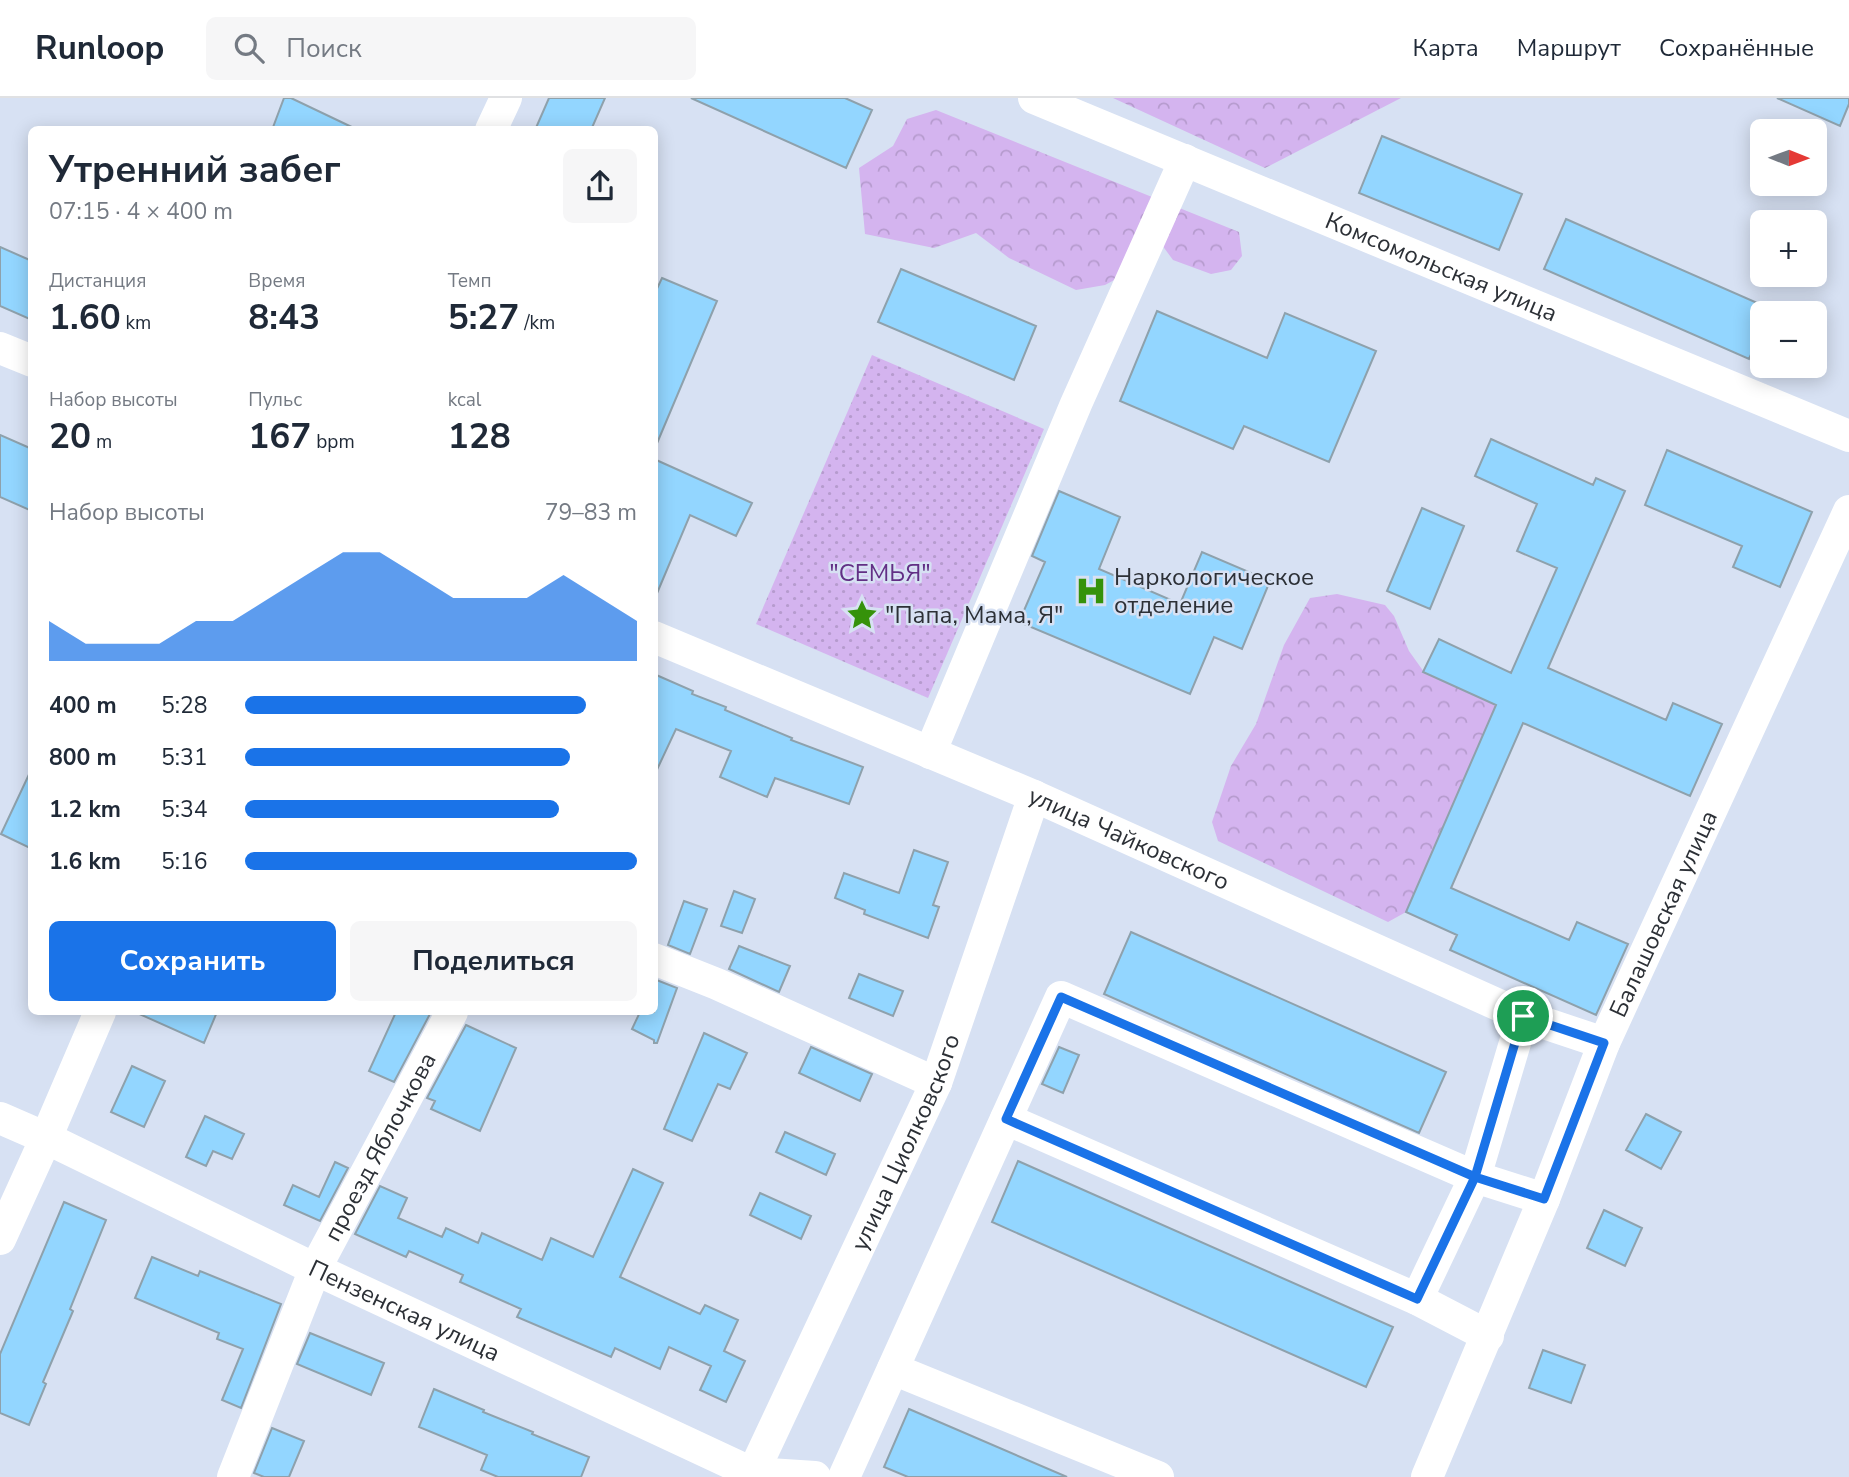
<!DOCTYPE html>
<html lang="ru">
<meta charset="utf-8">
<style>
:root{--surface:#fff;--page:#f6f6f7;--text:#1f2937;--muted:#747a83;--line:#e0e1e3;--accent:#1a73e8}
body{margin:0;font-family:"Nunito Sans",sans-serif;background:var(--page);color:var(--text);height:100vh;display:flex;flex-direction:column;font-size:26px;white-space:nowrap}
*{box-sizing:border-box;margin:0}
p{font-size:23px;color:var(--muted)}
.icon{flex:none;width:38px;height:38px;fill:none;stroke:currentColor;stroke-width:2;stroke-linecap:round;stroke-linejoin:round}
.map{position:relative;flex:1;overflow:hidden}
.drawer{position:absolute;left:28px;top:28px;width:630px;height:889px;display:flex;flex-direction:column;background:var(--surface);border-radius:10px;box-shadow:0 4px 18px #0003}
.drawer>*{flex:none}
.needle{width:46px;rotate:91deg}
.controls{position:absolute;left:1750px;top:21px;display:grid;gap:14px}
.controls a{display:grid;place-items:center;width:77px;height:77px;border-radius:10px;background:var(--surface);box-shadow:0 4px 18px #0003;font-size:35px}
.pin{position:absolute;display:grid;place-items:center;width:60px;height:60px;color:#fff;margin:-30px;border:4px solid #fff;border-radius:50%;box-shadow:0 2px 7px #0007}
.round{display:grid;place-items:center;flex:none;width:74px;height:74px;border-radius:10px;background:var(--page)}
.overview{display:flex;align-items:center;justify-content:space-between;height:119px;padding:0 21px}
h1{font-size:38px;font-weight:700;line-height:52px}
.figures{display:grid;grid-template-columns:repeat(3,1fr);gap:10px;height:119px;padding:7px 21px}
.figures div{display:grid;align-content:center}
.figures b{font-size:35px;font-weight:700}
.figures small{font-size:19px;font-weight:400}
.figures p{font-size:19px}
.chart{height:196px;padding:14px 21px}
.chart p{display:flex;justify-content:space-between}
.chart svg{width:100%;height:126px;margin-top:7px;fill:var(--accent);opacity:.7}
.action{display:flex;gap:14px;margin-top:auto;padding:14px 21px}
.action a{flex:1;height:80px;border-radius:10px;background:var(--accent);color:#fff;font-size:28px;font-weight:700;line-height:80px;text-align:center}
.action a+a{background:var(--page);color:var(--text)}
ul{padding:0 21px;list-style:none;font-size:23px}
li{display:grid;grid-template-columns:112px 84px 1fr;align-items:center;height:52px}
li i{height:18px;border-radius:9px;background:var(--accent)}
header{display:flex;align-items:center;gap:42px;box-sizing:border-box;height:98px;padding:0 35px;background:var(--surface);border-bottom:2px solid var(--line)}
header strong{font-size:33px}
nav{display:flex;gap:38px;margin-inline-start:auto;font-size:24px}
.search{width:490px;height:63px;background:var(--page);display:flex;align-items:center;gap:18px;box-sizing:border-box;padding:0 24px;border-radius:10px;color:var(--muted);font-size:26px}
.map>svg:first-child{display:block}
.forest{fill:url(#forest-crowns)}
.park{fill:url(#park-dots)}
.building{fill:#93d6ff;stroke:#8ea1ac;stroke-width:2}
.lines{fill:none;stroke-linecap:round;stroke-linejoin:round}
.minor{stroke:#fff;stroke-width:32}
.route-casing{stroke:#fff;stroke-width:14}
.route{stroke:#1a73e8;stroke-width:9}
.labels{text-anchor:middle;dominant-baseline:central;stroke-width:5;stroke-linejoin:round;paint-order:stroke}
.street-label{font-size:24px;fill:#2c3036;stroke:#d7e1f3}
.park-label{font-size:24px;fill:#622f85;stroke:#d7e1f3}
.poi-label{font-size:24px;fill:#2c3036;stroke:#d7e1f3;text-anchor:start}
</style>
<header>
<strong>Runloop</strong>
<div class="search"><svg class="icon" aria-label="search" viewBox="0 0 24 24"><circle cx="10" cy="10" r="6"/><path d="M15 15l6 6"/></svg>Поиск</div>
<nav><a>Карта</a><a>Маршрут</a><a>Сохранённые</a></nav>
</header>
<div class="map">
<svg width="1849" height="1379" viewBox="0 0 1849 1379">
<defs>
<pattern id="forest-crowns" width="20" height="18" patternUnits="userSpaceOnUse" patternTransform="scale(1.75)"><rect width="20" height="18" fill="#d4b4ef"/><path d="M2 6a3 3 0 1 1 6 0M12 15a3 3 0 1 1 6 0" fill="none" stroke="#b69bce"/></pattern>
<pattern id="park-dots" width="8" height="8" patternUnits="userSpaceOnUse" patternTransform="scale(1.75)"><rect width="8" height="8" fill="#d4b4ef"/><path d="M2 2h.1M6 6h.1" fill="none" stroke="#b69bce" stroke-width="1.8" stroke-linecap="round"/></pattern>
</defs>
<rect width="100%" height="100%" fill="#d7e1f3"/>
<!-- forest -->
<path class="forest" d="M1113 0H1401L1265 70Z
M936 12 1239 134 1242 158 1231 172 1211 176 1173 162 1159 143 1131 173 1105 187 1076 192 1009 160 976 135 934 150 865 136 859 70 893 48 907 21Z
M1337 496 1385 507 1394 518 1409 553 1424 574 1467 594 1483 562 1504 590 1406 814 1388 824 1218 743 1212 724 1231 668 1256 626 1284 547 1310 500Z"/>
<!-- park -->
<path class="park" d="M872 257 1044 331 928 600 756 526Z"/>
<!-- building -->
<path class="building" d="M284 0H291L358 32H272Z
M549 0H605L591 32H535Z
M691 0H845L872 12 846 70Z
M1777 0H1849V6L1840 28Z
M1382 38 1522 96 1499 152 1359 95Z
M1566 121 1771 211 1769 215H1762V232L1749 261 1544 171Z
M0 149 32 163V222L0 208Z
M901 171 1036 228 1014 282 878 224Z
M662 180 717 203 655 350 654 197Z
M1157 213 1267 260 1285 215 1376 253 1329 364 1244 328 1233 351 1120 303Z
M0 337 32 351V413L0 399Z
M1491 341 1593 387 1596 380 1625 393 1548 570 1666 622 1673 605 1722 626 1690 698 1523 625 1451 790 1569 842 1577 824 1628 846 1596 917 1450 852 1457 837 1406 814 1496 607 1423 574 1439 541 1511 575 1557 470 1517 453 1537 406 1475 378Z
M1667 352 1812 414 1780 489 1733 469 1742 448 1645 407Z
M654 361 752 405 736 438 690 417 655 500Z
M1059 393 1120 419 1099 471 1180 506 1202 454 1270 483 1242 551 1214 539 1190 596 1019 524 1045 464 1032 458Z
M1422 410 1464 428 1430 511 1387 493Z
M654 576 693 593 692 596 726 609 725 612 792 640 791 642 863 669 849 706 775 680 767 699 720 679 731 653 676 631 654 678Z
M32 670V751L1 736Z
M914 752 948 764 933 807 939 809 928 840 864 816 865 812 835 800 844 775 899 795Z
M734 793 755 801 742 835 721 828Z
M684 803 707 811 690 856 668 847Z
M1131 834 1446 974 1419 1035 1104 896Z
M739 848 790 868 779 894 729 871Z
M859 876 903 893 893 918 849 900Z
M654 881 677 890 657 945H654V942L632 931 640 914H654Z
M135 914H217L204 945Z
M396 914H431L394 984 369 973Z
M466 927 516 950 480 1033 431 1011 435 1003 427 1000Z
M704 935 747 955 730 991 718 986 692 1043 664 1031Z
M811 949 872 976 860 1003 799 975Z
M1059 949 1079 957 1063 995 1042 986Z
M132 968 165 983 144 1029 111 1014Z
M1646 1016 1681 1034 1661 1071 1626 1052Z
M205 1018 244 1036 232 1061 213 1053 206 1068 186 1059Z
M785 1034 835 1056 826 1077 776 1054Z
M1018 1063 1393 1229 1366 1289 992 1124Z
M335 1064 348 1070 320 1123 284 1107 293 1087 319 1099Z
M633 1071 663 1085 620 1179 700 1216 705 1207 738 1222 724 1253 745 1263 726 1304 700 1292 711 1268 669 1249 660 1271 615 1250 611 1259 517 1219 521 1211 460 1184 463 1177 409 1153 406 1159 355 1136 380 1088 407 1100 398 1120 442 1139 446 1130 478 1145 482 1135 542 1162 551 1140 593 1159Z
M760 1095 811 1118 801 1141 750 1117Z
M64 1104 106 1122 70 1211 73 1213 43 1284 46 1286 29 1327 0 1315V1256Z
M1604 1112 1642 1130 1625 1168 1587 1150Z
M152 1159 198 1178 200 1173 281 1206 241 1310 222 1302 243 1251 217 1241 219 1235 135 1200Z
M310 1235 384 1265 371 1297 297 1266Z
M1543 1252 1585 1267 1571 1305 1529 1290Z
M434 1291 484 1312 483 1314 533 1334 532 1336 589 1359 581 1379H498L481 1372 487 1357 419 1329Z
M909 1311 1067 1379H908L884 1369Z
M272 1330 304 1343 289 1379H264L254 1375Z"/>
<g class="lines">
<!-- minor -->
<g class="minor">
<path id="s1" d="M1034 0 1849 338"/>
<path d="M491 32 506 0"/>
<path d="M0 250 32 263"/>
<path id="s2" d="M654 539 1034 698 1523 918 1604 945"/>
<path d="M930 655 1076 306 1185 62"/>
<path d="M654 861 717 886 936 985"/>
<path id="s3" d="M0 1020 46 1040 315 1171 752 1375 815 1379"/>
<path d="M1006 1021 1417 1201 1488 1238"/>
<path d="M0 1141 46 1040 100 914"/>
<path d="M1417 1201 1475 1079 1523 918"/>
<path d="M893 1271 1158 1379"/>
<path id="s4" d="M233 1379 315 1171 452 914"/>
<path id="s5" d="M751 1379 936 985 1034 698"/>
<path d="M844 1379 1061 899 1475 1079 1544 1101"/>
<path id="s6" d="M1427 1379 1544 1101 1604 945 1849 413"/>
</g>
</g>
<g class="lines">
<defs>
<path id="route" d="M1523 918 1475 1079 1417 1201 1006 1021 1061 899 1475 1079 1544 1101 1604 945 1523 918"/>
</defs>
<!-- route casing -->
<use href="#route" class="route-casing"/>
<!-- route -->
<use href="#route" class="route"/>
</g>
<!-- icons -->
<defs>
<symbol id="hospital-bare" viewBox="-9 -9 18 18"><path d="M-5-5h3v3.5h4V-5h3V5h-3V1.5h-4V5h-3Z" fill="#35920a" stroke="#d7e1f3" stroke-width="2.5" paint-order="stroke"/></symbol>
<symbol id="sight-bare" viewBox="-9 -9 18 18"><path d="M0-6L1.8-2.2L6-1.7L2.9 1.2L3.7 5.4L0 3.3L-3.7 5.4L-2.9 1.2L-6-1.7L-1.8-2.2Z" fill="#35920a" stroke="#d7e1f3" stroke-width="2.5" paint-order="stroke"/></symbol>
</defs>
<g fill-rule="evenodd">
<use href="#hospital-bare" x="1069" y="471" width="44" height="44"/>
<use href="#sight-bare" x="840" y="495" width="44" height="44"/>
</g>
<g class="labels">
<!-- street labels -->
<g class="street-label">
<text stroke="none"><textPath href="#s1" startOffset="441">Комсомольская улица</textPath></text>
<text stroke="none"><textPath href="#s2" startOffset="516">улица Чайковского</textPath></text>
<text stroke="none"><textPath href="#s6" startOffset="611">Балашовская улица</textPath></text>
<text stroke="none"><textPath href="#s5" startOffset="369">улица Циолковского</textPath></text>
<text stroke="none"><textPath href="#s4" startOffset="362">проезд Яблочкова</textPath></text>
<text stroke="none"><textPath href="#s3" startOffset="448">Пензенская улица</textPath></text>
</g>
<!-- park labels -->
<g class="park-label">
<text x="880" y="475">"СЕМЬЯ"</text>
</g>
<!-- poi labels -->
<g class="poi-label">
<text x="1114" y="479">Наркологическое<tspan x="1114" dy="28">отделение</tspan></text>
<text x="885" y="517">"Папа, Мама, Я"</text>
</g>
</g>
</svg>
<div class="controls">
<a><svg class="needle" viewBox="-14 -14 28 28"><path d="M0-13l5 13h-10z" fill="#e53935"/><path d="M0 13l5-13h-10z" fill="#747a83"/></svg></a>
<a>+</a>
<a>−</a>
</div>
<div class="pin" style="left:1523px;top:918px;background:#1e9e55"><svg class="icon" aria-label="arrive" viewBox="0 0 24 24"><path d="M6 21V4h12l-3 4 3 4H6"/></svg></div>
<section class="drawer">
<div class="overview"><div><h1>Утренний забег</h1><p>07:15 · 4 × 400 m</p></div><a class="round"><svg class="icon" aria-label="share" viewBox="0 0 24 24"><path d="M12 15V3M7 8l5-5 5 5M5 13v7h14v-7"/></svg></a></div>
<div class="figures">
<div><p>Дистанция</p><b>1.60<small> km</small></b></div>
<div><p>Время</p><b>8:43</b></div>
<div><p>Темп</p><b>5:27<small> /km</small></b></div>
</div>
<div class="figures">
<div><p>Набор высоты</p><b>20<small> m</small></b></div>
<div><p>Пульс</p><b>167<small> bpm</small></b></div>
<div><p>kcal</p><b>128</b></div>
</div>
<div class="chart"><p><span>Набор высоты</span>79–83 m</p>
<svg viewBox="0 0 160 44" preserveAspectRatio="none"><path d="M0 44V30L10 38L20 38L30 38L40 30L50 30L60 22L70 14L80 6L90 6L100 14L110 22L120 22L130 22L140 14L150 22L160 30V44z"/></svg>
</div>
<ul>
<li><b>400 m</b>5:28<i style="width:87%"></i></li>
<li><b>800 m</b>5:31<i style="width:83%"></i></li>
<li><b>1.2 km</b>5:34<i style="width:80%"></i></li>
<li><b>1.6 km</b>5:16<i style="width:100%"></i></li>
</ul>
<div class="action"><a>Сохранить</a><a>Поделиться</a></div>
</section>
</div>
